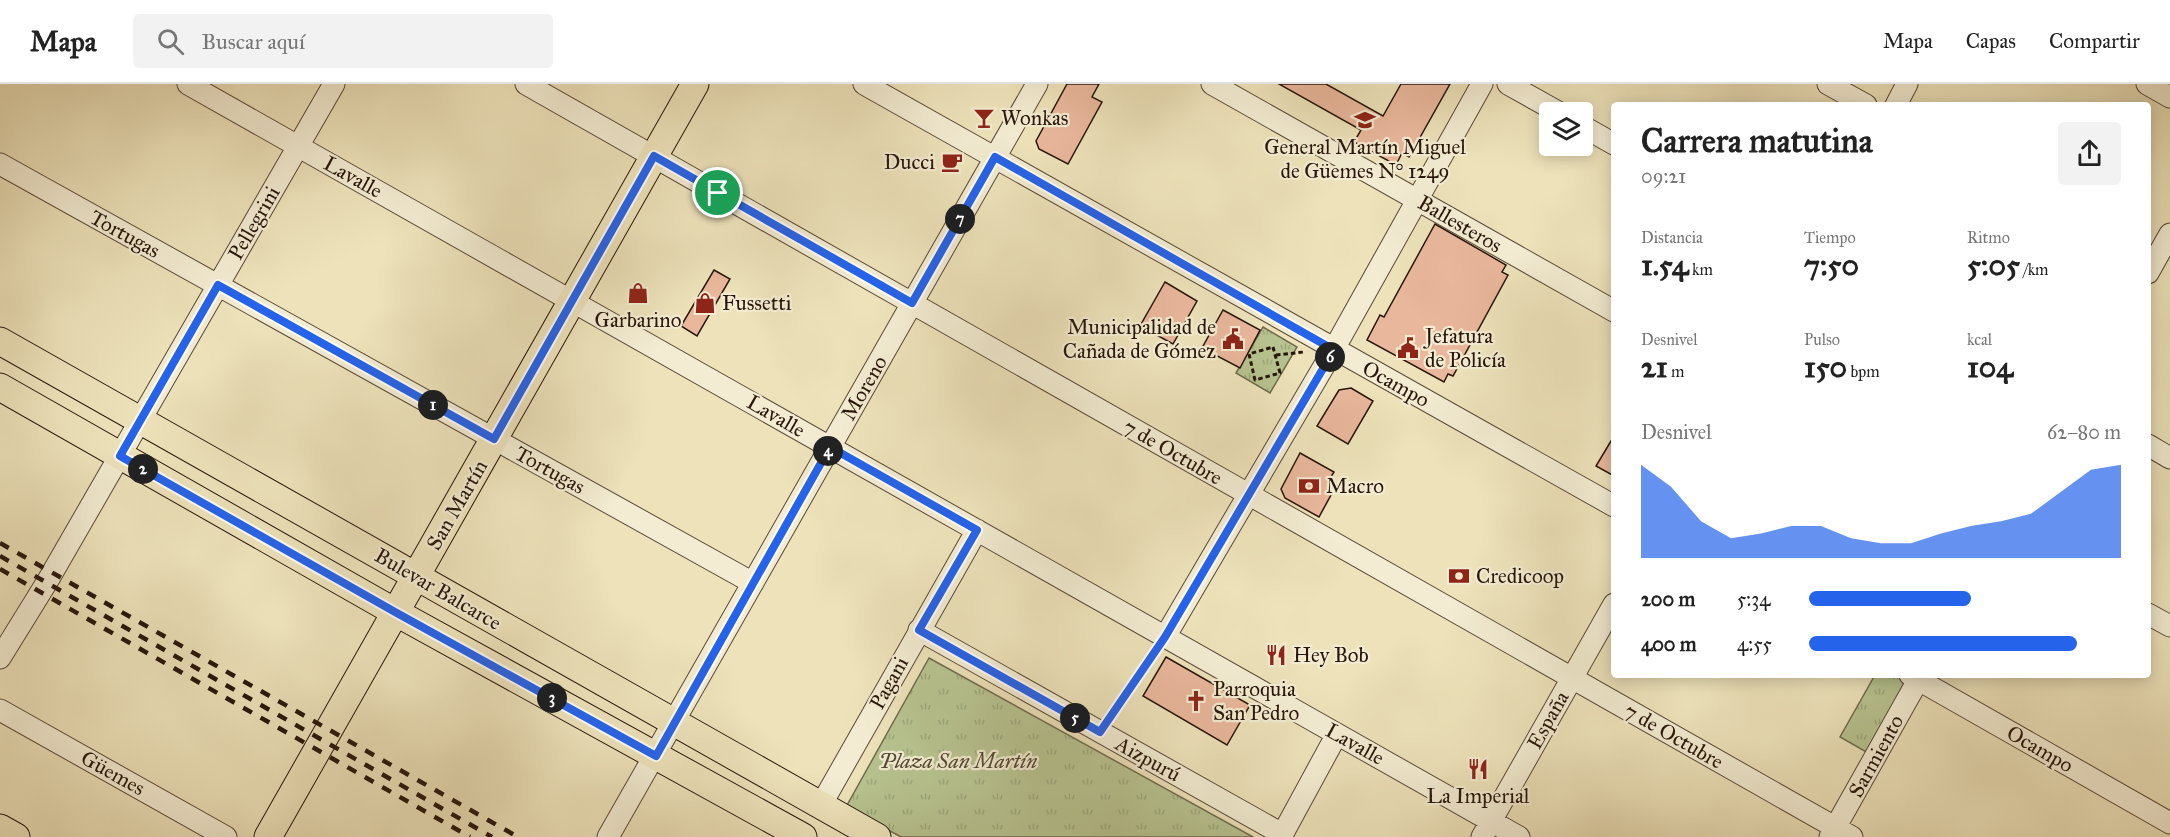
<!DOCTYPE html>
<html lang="es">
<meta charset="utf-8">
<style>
:root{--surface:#fff;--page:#f2f2f2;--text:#222;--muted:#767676;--line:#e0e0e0;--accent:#2563eb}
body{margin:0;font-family:"IM FELL Great Primer",serif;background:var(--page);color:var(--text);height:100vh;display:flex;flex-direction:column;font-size:22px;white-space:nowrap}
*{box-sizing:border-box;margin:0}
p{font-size:20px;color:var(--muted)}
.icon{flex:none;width:33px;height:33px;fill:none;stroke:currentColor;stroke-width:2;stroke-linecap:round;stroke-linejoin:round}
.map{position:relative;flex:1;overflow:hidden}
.panel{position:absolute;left:1611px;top:18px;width:540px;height:576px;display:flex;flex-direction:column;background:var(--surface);border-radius:6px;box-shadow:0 3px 15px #0003}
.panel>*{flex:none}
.tools{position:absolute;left:1539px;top:18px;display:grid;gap:12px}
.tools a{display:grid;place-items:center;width:54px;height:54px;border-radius:6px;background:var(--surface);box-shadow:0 3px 15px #0003;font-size:30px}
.pin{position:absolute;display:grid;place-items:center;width:51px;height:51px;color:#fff;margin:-26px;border:3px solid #fff;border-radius:50%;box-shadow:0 2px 6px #0007}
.km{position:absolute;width:30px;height:30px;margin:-15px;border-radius:50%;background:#222;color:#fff;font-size:16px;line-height:30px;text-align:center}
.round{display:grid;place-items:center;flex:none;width:63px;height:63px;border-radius:6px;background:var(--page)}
.headline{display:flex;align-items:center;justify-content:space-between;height:102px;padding:0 30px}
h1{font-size:33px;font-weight:800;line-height:45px}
.metrics{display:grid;grid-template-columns:repeat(3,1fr);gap:9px;height:102px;padding:6px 30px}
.metrics div{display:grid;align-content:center}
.metrics b{font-size:30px;font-weight:800}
.metrics small{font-size:16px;font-weight:400}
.metrics p{font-size:16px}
.chart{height:168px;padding:12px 30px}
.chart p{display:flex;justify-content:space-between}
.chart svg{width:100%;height:108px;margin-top:6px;fill:var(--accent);opacity:.7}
ul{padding:0 30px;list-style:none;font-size:20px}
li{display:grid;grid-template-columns:96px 72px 1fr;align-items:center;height:45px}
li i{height:15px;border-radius:8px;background:var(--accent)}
header{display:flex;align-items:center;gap:36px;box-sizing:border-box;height:84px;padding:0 30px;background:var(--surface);border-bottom:2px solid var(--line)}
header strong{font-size:28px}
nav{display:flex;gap:33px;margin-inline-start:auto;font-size:21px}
.search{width:420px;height:54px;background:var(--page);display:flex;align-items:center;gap:15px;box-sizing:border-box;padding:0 21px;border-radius:6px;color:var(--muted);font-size:22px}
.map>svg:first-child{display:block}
.park{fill:url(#park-tufts);stroke:#706c4e;stroke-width:1.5}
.building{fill:#e9b79c;stroke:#28160b;stroke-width:1.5}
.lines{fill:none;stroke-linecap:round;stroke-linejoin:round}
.minor-casing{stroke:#594937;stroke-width:23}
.major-casing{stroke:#28160b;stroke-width:29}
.path{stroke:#28160b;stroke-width:3;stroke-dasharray:4.5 3;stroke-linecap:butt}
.minor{stroke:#f3ecd2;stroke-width:21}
.major{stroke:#ede2ba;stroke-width:27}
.rail{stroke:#28160b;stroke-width:4.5;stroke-dasharray:10 10;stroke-linecap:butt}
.route-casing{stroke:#fff;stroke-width:12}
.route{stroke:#2563eb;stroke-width:8}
.labels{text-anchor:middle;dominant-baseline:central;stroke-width:4.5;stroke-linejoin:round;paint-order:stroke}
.poi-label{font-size:21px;fill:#28160b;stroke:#f3ecd2;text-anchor:start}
.street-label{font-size:21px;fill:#28160b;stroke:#f3ecd2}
.park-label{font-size:21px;font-style:italic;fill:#534a33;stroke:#f3ecd2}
</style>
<header>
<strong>Mapa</strong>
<div class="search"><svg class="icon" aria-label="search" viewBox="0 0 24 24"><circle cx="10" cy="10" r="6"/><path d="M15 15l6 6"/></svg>Buscar aquí</div>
<nav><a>Mapa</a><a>Capas</a><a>Compartir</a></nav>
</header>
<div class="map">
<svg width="2170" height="753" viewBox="0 0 2170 753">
<defs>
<pattern id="park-tufts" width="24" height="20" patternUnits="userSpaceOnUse" patternTransform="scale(1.5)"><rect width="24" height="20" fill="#b7c390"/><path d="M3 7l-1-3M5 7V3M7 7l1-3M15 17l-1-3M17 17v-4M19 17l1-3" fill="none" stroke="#9da77b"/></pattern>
</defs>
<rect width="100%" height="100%" fill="#ede2ba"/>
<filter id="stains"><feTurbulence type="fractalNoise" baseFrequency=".00333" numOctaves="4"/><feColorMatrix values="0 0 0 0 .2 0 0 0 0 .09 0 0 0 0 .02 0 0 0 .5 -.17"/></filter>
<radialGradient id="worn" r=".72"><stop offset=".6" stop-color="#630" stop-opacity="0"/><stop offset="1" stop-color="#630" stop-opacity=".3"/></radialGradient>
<!-- park -->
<path class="park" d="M1263 243 1297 263 1270 309 1236 289Z
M929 574 1253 753H901L846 723Z
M1875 591H1910L1875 673 1840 653Z"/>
<!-- building -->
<path class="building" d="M1067 0H1099L1092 13 1102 18 1068 80 1039 65 1036 57Z
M1279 0H1326L1383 32 1401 0H1450L1409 73 1402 69 1396 81 1354 58 1361 46Z
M1435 140 1506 181 1502 188 1508 191 1453 292 1448 290 1444 298 1367 256 1380 231 1384 233Z
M714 186 730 195 697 252 681 242Z
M1165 198 1197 217 1173 260 1140 242Z
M1223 226 1260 246 1240 284 1202 264Z
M1351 304 1373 317 1348 360 1317 342 1339 306Z
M1614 352V392L1596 382Z
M1300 369 1334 388 1329 396 1337 400 1319 433 1285 414 1281 405Z
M1166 573 1250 621 1227 661 1143 612Z"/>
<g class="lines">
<defs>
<path id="minor" d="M188 0 1519 753
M526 0 1852 753
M864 0 1614 422
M1212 0 1614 227
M1508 0 1558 28
M1828 0 1866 21
M2147 0 2170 13
M1896 21 1907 0
M1582 42 1614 60
M0 80 753 499
M2148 189 2170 150
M2148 361 2170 374
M2148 530 2170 542
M919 546 1282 750
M1165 553 1334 265 1482 0
M0 574 47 498 334 0
M1910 591 2170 739
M0 626 226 753
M821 721 977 446
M608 753 1037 0
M1281 753 1337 650
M1482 753 1614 520
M1830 753 1921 591"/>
<path id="major" d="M0 257 877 753
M0 303 395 528 803 753
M0 744 16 753
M268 753 695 0"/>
</defs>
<!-- minor casing -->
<use href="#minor" class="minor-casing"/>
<!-- major casing -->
<use href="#major" class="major-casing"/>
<!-- path -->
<path class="path" d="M1273 263 1280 289 1255 296 1249 270Z
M1276 271 1304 268
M1110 633 1156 567"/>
<!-- minor -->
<use href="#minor" class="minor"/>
<!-- major -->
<use href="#major" class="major"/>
<!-- rail -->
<path class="rail" d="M0 459 518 753
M0 472 492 753
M0 485 470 753"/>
</g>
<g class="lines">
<defs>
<path id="route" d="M654 72 912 219 995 73 1334 266 1165 553 1100 648 919 546 977 446 830 363 656 672 395 528 120 372 218 201 494 355Z"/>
</defs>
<!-- route casing -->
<use href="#route" class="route-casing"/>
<!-- route -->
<use href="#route" class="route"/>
</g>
<!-- icons -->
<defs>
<symbol id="bar-bare" viewBox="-9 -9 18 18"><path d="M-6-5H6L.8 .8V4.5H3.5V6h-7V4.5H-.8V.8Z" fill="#8f2418" stroke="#f3ecd2" stroke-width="2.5" paint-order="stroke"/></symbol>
<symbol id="school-bare" viewBox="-9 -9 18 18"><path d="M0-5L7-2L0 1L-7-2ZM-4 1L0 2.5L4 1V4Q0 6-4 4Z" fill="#8f2418" stroke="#f3ecd2" stroke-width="2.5" paint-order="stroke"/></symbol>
<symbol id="cafe-bare" viewBox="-9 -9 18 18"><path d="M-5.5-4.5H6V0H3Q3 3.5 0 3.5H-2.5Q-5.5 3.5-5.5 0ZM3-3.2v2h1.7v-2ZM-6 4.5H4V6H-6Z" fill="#8f2418" stroke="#f3ecd2" stroke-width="2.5" paint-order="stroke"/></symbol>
<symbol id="shop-bare" viewBox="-9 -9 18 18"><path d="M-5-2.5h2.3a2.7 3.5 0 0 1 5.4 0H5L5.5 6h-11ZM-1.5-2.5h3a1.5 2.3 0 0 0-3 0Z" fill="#8f2418" stroke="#f3ecd2" stroke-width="2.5" paint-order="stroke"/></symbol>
<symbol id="civic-bare" viewBox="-9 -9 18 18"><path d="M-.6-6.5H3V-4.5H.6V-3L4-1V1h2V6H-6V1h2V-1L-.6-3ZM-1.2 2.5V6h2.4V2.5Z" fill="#8f2418" stroke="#f3ecd2" stroke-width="2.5" paint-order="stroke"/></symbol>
<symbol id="bank-bare" viewBox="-9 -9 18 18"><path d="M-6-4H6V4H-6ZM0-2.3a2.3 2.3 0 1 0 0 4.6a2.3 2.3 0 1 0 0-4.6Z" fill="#8f2418" stroke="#f3ecd2" stroke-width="2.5" paint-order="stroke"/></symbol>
<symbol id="restaurant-bare" viewBox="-9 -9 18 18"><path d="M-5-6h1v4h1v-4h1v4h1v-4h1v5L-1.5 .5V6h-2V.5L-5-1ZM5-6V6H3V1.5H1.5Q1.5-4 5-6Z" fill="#8f2418" stroke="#f3ecd2" stroke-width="2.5" paint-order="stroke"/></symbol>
<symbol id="church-bare" viewBox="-9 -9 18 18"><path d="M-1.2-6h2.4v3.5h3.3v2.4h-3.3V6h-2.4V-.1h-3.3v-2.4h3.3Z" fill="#8f2418" stroke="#f3ecd2" stroke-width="2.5" paint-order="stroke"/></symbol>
</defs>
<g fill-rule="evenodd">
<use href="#bar-bare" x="969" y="19" width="30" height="30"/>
<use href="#school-bare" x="1350" y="21" width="30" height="30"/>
<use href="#cafe-bare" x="937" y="63" width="30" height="30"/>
<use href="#shop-bare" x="623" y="194" width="30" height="30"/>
<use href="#shop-bare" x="690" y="204" width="30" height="30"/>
<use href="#civic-bare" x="1218" y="240" width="30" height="30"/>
<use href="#civic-bare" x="1393" y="249" width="30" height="30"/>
<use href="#bank-bare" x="1294" y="387" width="30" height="30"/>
<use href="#bank-bare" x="1444" y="477" width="30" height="30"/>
<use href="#restaurant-bare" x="1261" y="556" width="30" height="30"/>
<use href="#church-bare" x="1181" y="602" width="30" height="30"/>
<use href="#restaurant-bare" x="1463" y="670" width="30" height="30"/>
</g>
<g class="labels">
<!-- poi labels -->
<g class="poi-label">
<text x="1001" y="34">Wonkas</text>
<text x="1365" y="63" text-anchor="middle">General Martín Miguel<tspan x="1365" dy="24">de Güemes N° 1249</tspan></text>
<text x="935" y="78" text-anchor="end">Ducci</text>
<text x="722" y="219">Fussetti</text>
<text x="638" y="236" text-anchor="middle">Garbarino</text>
<text x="1216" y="243" text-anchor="end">Municipalidad de<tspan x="1216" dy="24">Cañada de Gómez</tspan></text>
<text x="1425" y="252">Jefatura<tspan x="1425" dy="24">de Policía</tspan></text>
<text x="1326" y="402">Macro</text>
<text x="1476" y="492">Credicoop</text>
<text x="1293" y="571">Hey Bob</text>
<text x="1213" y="605">Parroquia<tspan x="1213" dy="24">San Pedro</tspan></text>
<text x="1478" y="712" text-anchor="middle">La Imperial</text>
</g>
<!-- street labels -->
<g class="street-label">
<text transform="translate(353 93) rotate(29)">Lavalle</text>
<text transform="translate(254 139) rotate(-60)">Pellegrini</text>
<text transform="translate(1460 140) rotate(30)">Ballesteros</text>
<text transform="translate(125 150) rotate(29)">Tortugas</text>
<text transform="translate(1396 300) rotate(29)">Ocampo</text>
<text transform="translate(864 304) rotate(-60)">Moreno</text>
<text transform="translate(776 332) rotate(30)">Lavalle</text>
<text transform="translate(1173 368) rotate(30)">7 de Octubre</text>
<text transform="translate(550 386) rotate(29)">Tortugas</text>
<text transform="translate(457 421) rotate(-60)">San Martín</text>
<text transform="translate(438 505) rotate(30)">Bulevar Balcarce</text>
<text transform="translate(889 599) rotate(-61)">Pagani</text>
<text transform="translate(1548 636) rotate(-61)">España</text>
<text transform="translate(1674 652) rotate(30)">7 de Octubre</text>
<text transform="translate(1355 660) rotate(29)">Lavalle</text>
<text transform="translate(2040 665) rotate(30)">Ocampo</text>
<text transform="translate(1876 672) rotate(-61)">Sarmiento</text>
<text transform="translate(1148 675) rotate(29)">Aizpurú</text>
<text transform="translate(113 689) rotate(29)">Güemes</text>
</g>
<!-- park labels -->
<g class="park-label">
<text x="958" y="677">Plaza San Martín</text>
</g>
</g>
<rect width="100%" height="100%" filter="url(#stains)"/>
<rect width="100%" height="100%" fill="url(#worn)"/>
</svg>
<div class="tools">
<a><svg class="icon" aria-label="layers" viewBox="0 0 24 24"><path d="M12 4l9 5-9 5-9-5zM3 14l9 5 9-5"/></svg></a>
</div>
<div class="pin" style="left:718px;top:109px;background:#1e9e55"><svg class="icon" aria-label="arrive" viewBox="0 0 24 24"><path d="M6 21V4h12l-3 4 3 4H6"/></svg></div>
<b class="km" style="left:433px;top:321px">1</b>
<b class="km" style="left:143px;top:385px">2</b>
<b class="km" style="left:552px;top:614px">3</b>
<b class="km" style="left:828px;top:367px">4</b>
<b class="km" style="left:1075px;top:634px">5</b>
<b class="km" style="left:1330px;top:273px">6</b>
<b class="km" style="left:960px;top:135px">7</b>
<section class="panel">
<div class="headline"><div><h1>Carrera matutina</h1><p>09:21</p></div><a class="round"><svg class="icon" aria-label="share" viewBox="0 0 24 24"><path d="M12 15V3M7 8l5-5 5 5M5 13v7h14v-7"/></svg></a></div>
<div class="metrics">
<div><p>Distancia</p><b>1.54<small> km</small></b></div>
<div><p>Tiempo</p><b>7:50</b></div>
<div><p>Ritmo</p><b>5:05<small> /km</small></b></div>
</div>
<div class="metrics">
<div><p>Desnivel</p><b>21<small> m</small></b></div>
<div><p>Pulso</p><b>150<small> bpm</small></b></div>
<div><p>kcal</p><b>104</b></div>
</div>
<div class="chart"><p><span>Desnivel</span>62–80 m</p>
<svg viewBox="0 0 160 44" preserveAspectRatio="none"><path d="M0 44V6L10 15L20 29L30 36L40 34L50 31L60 31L70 36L80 38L90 38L100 34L110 31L120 29L130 26L140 17L150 8L160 6V44z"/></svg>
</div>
<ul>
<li><b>200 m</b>5:34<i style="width:52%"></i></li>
<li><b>400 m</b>4:55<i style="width:86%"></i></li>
</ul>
</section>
</div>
